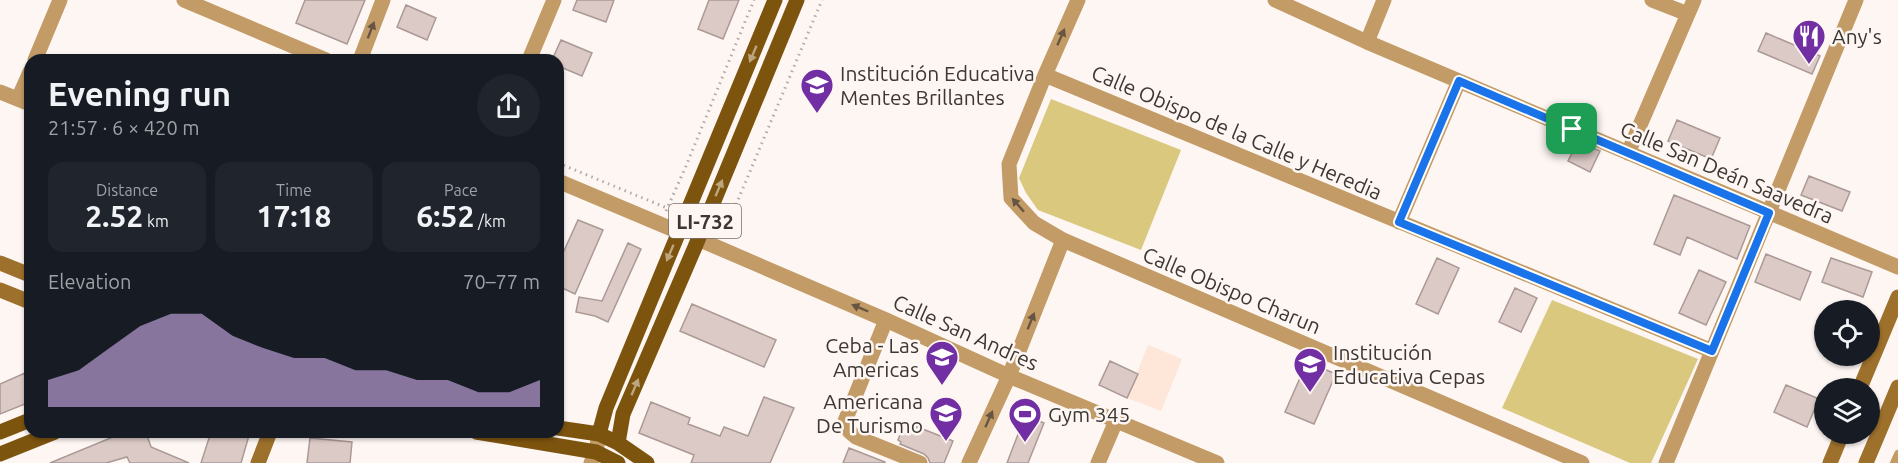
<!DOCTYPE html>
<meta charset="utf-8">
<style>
:root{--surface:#171b24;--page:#20242c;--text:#f1f3f6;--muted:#9ea1a6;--accent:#b79bd1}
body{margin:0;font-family:Ubuntu,sans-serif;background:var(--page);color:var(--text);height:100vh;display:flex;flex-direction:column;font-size:22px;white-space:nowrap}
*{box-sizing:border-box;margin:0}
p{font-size:20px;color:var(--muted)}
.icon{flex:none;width:33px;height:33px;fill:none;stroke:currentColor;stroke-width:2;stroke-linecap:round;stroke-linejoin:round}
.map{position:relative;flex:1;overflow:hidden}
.drawer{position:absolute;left:24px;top:54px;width:540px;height:384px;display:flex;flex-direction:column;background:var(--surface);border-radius:18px;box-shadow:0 2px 4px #0004}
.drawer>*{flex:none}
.fabs{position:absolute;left:1814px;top:300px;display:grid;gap:12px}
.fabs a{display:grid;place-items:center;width:66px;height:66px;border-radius:50%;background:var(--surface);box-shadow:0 2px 4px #0004;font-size:30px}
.pin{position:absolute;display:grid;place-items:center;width:51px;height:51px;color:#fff;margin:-26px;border-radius:12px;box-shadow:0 3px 9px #0006}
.round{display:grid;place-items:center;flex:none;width:63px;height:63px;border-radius:32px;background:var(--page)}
.headline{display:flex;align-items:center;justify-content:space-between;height:102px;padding:0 24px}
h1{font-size:33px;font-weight:700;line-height:45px}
.metrics{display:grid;grid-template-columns:repeat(3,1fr);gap:9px;height:102px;padding:6px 24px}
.metrics div{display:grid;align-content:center;border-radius:15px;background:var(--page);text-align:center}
.metrics b{font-size:30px;font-weight:700}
.metrics small{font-size:16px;font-weight:400}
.metrics p{font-size:16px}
.chart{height:168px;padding:12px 24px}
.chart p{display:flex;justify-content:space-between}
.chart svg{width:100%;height:108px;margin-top:6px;fill:var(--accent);opacity:.7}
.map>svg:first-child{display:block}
.built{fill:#fee6d8}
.green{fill:#dac87f}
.building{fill:#dccac6;stroke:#ab9995;stroke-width:1.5}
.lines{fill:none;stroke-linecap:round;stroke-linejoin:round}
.path{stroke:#b1aaa7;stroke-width:3;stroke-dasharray:1.5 4.5;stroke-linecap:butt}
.lane{stroke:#c29b66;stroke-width:8}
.street{stroke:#c29b66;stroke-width:15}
.secondary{stroke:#9d702b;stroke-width:15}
.primary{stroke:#7d540e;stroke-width:15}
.oneway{fill:#655542}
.oneway2{fill:#bda580}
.route-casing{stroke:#fff;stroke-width:12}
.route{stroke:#1a73e8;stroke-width:8}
.labels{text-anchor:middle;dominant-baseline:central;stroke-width:5;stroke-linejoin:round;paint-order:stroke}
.shield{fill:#fdf6f3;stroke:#77706d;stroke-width:1.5}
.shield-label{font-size:20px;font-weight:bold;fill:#3d3733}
.poi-label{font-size:21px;fill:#3d3733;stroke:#fdf6f3;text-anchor:start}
.street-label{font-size:21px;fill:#3d3733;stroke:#fdf6f3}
</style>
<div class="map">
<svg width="1898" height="463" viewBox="0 0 1898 463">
<rect width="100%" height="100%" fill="#fdf6f3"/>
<!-- built -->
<path class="built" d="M1148 345 1182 359 1161 411 1127 398Z"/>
<!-- green -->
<path class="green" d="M1051 99 1181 150 1141 250 1038 210 1026 193 1019 178Z
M1552 300 1698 359 1651 463H1630L1502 408Z"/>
<!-- building -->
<path class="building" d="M305 0H365L347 44 296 23Z
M577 0H614L606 22 573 10Z
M709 0H739L723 39 698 29Z
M406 5 436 18 427 40 397 27Z
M1766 33 1820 56 1812 74 1758 51Z
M561 40 592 53 582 76 558 66V60H552Z
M1677 120 1720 138 1711 159 1668 141Z
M1578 142 1600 151 1590 172 1568 161Z
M1809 176 1850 192 1842 211 1801 195Z
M1674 195 1750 226 1737 259 1687 237 1680 255 1654 244Z
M578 220 603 230 575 294 558 286V264Z
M628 243 641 249 608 322 595 316 576 312 579 297 602 301Z
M1766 254 1811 272 1800 300 1755 282Z
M1437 258 1459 268 1438 314 1416 304Z
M1831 258 1872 272 1863 297 1822 282Z
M1699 270 1726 282 1706 325 1679 313Z
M1515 288 1537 298 1521 332 1499 322Z
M692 304 776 340 764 367 680 331Z
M1110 361 1138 374 1127 398 1099 385Z
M1307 362 1336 374 1314 424 1285 412Z
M25 373 30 384V402L0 414V384Z
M1786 385 1819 399 1807 427 1774 412Z
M764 397 794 408 770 463H691L694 455 639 433 651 402 690 418 688 424 720 436 724 427 748 436Z
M1025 416 1044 423 1028 463H1007Z
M905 422 953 441 944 463H930L928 458 924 454 900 444 901 442 898 440Z
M125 432H146L151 447 189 463H130L127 457 106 463H50Z
M211 432H250L241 463H201Z
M310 438 352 442 350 463H307Z
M849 448 885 462V463H843Z"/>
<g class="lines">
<!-- path -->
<path class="path" d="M558 163 667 208 674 209
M666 211 686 166 754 0
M725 226 730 219 822 0"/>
<!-- lane -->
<path class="lane" d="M1894 463 1898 454"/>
<!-- street -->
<path class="street" d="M184 0 326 60
M1078 0 1045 75 1009 164 1011 198 1034 223 1063 240 1582 463
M1275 0 1367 42 1898 267
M1652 0 1688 14
M1367 42 1384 0
M35 60 60 0
M360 60 383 0
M529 60 554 0
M1045 75 1712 351
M0 92 30 104
M18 99 30 72
M1628 153 1694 0
M558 181 679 232
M1399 222 1459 81
M698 239 886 320 1009 376 1217 463
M886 320 845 421 849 431 856 437 920 463
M591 463 596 452 599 434
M969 463 1009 376 1063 240
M1098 463 1116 421
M1666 463 1856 0"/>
<!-- secondary -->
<path class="secondary" d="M0 263 30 275
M0 290 30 302
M1860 388 1898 297
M258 463 270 432
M1830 463 1842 434
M1866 463 1898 387"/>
<!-- primary -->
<path class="primary" d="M558 428 599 434 618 443 647 463
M0 432 30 420
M476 432 596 452 618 463
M599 434 606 408 775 0
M618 443 623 414 695 247 797 0
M0 454 55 432"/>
</g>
<!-- one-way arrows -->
<defs><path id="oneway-solid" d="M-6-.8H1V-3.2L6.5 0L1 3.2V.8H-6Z" transform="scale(1.5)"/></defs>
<g class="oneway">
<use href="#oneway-solid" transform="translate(371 30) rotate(-69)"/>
<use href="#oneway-solid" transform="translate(1061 37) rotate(-66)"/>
<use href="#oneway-solid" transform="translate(1018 205) rotate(-131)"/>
<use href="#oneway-solid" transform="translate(860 308) rotate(-157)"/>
<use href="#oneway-solid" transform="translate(1031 321) rotate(-68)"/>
<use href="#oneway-solid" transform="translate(989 419) rotate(-66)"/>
</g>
<g class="oneway2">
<use href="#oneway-solid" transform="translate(753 54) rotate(113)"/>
<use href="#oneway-solid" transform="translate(719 188) rotate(-67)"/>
<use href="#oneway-solid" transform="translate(670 253) rotate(113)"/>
<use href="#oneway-solid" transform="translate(635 387) rotate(-67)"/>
</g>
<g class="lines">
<defs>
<path id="route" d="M1459 81 1769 213 1712 351 1399 222Z"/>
</defs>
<!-- route casing -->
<use href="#route" class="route-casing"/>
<!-- route -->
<use href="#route" class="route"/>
</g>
<!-- icons -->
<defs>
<symbol id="restaurant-pin" viewBox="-11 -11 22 30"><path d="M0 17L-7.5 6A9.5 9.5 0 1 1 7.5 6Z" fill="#712fa3" stroke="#fdf6f3"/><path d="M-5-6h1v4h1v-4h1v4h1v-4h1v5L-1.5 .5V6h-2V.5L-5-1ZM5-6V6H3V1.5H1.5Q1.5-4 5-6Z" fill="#fff"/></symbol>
<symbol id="school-pin" viewBox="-11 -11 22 30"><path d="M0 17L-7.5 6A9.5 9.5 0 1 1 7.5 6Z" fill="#712fa3" stroke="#fdf6f3"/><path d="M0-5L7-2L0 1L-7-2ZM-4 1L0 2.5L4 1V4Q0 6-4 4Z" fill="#fff"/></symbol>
<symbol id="stadium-pin" viewBox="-11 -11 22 30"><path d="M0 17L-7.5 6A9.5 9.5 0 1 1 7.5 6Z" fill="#712fa3" stroke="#fdf6f3"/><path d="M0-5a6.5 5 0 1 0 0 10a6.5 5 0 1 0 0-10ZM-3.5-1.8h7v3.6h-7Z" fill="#fff"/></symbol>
</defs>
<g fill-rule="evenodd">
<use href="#restaurant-pin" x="1790" y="17" width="38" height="52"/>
<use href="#school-pin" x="798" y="66" width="38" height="52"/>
<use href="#school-pin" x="923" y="338" width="38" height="52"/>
<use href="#school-pin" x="1291" y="345" width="38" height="52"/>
<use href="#school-pin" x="927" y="394" width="38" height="52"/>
<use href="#stadium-pin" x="1006" y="395" width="38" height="52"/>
</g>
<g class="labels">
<!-- shield labels -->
<rect class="shield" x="669" y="204" width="72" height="34" rx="4.5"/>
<g class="shield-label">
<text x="705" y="221">LI-732</text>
</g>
<!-- poi labels -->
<g class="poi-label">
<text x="1832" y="36">Any's</text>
<text x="840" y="73">Institución Educativa<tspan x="840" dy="24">Mentes Brillantes</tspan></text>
<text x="919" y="345" text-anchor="end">Ceba - Las<tspan x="919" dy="24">Americas</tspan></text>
<text x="1333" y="352">Institución<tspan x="1333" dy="24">Educativa Cepas</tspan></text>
<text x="923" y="401" text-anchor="end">Americana<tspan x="923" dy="24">De Turismo</tspan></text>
<text x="1048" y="414">Gym 345</text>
</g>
<!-- street labels -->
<g class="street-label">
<text transform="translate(1237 132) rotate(23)">Calle Obispo de la Calle y Heredia</text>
<text transform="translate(1727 172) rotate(23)">Calle San Deán Saavedra</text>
<text transform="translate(1232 290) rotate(23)">Calle Obispo Charun</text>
<text transform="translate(966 332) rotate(24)">Calle San Andres</text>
</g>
</g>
</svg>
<div class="fabs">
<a><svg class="icon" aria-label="locate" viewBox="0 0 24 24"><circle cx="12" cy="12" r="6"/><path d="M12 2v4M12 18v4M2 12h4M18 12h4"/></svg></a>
<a><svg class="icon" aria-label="layers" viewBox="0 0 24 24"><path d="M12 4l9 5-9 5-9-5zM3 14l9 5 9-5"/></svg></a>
</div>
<div class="pin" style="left:1572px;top:129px;background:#1e9e55"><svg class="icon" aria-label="arrive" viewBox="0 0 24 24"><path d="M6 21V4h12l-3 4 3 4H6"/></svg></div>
<section class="drawer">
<div class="headline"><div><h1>Evening run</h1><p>21:57 · 6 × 420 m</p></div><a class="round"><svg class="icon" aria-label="share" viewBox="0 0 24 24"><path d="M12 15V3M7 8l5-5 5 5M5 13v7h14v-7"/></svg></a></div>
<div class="metrics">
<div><p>Distance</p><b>2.52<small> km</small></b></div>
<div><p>Time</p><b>17:18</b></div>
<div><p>Pace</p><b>6:52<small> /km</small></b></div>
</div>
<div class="chart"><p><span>Elevation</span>70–77 m</p>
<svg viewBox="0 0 160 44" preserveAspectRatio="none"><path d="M0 44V33L10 29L20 20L30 11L40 6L50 6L60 15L70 20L80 24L90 24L100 29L110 29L120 33L130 33L140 38L150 38L160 33V44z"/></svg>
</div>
</section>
</div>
